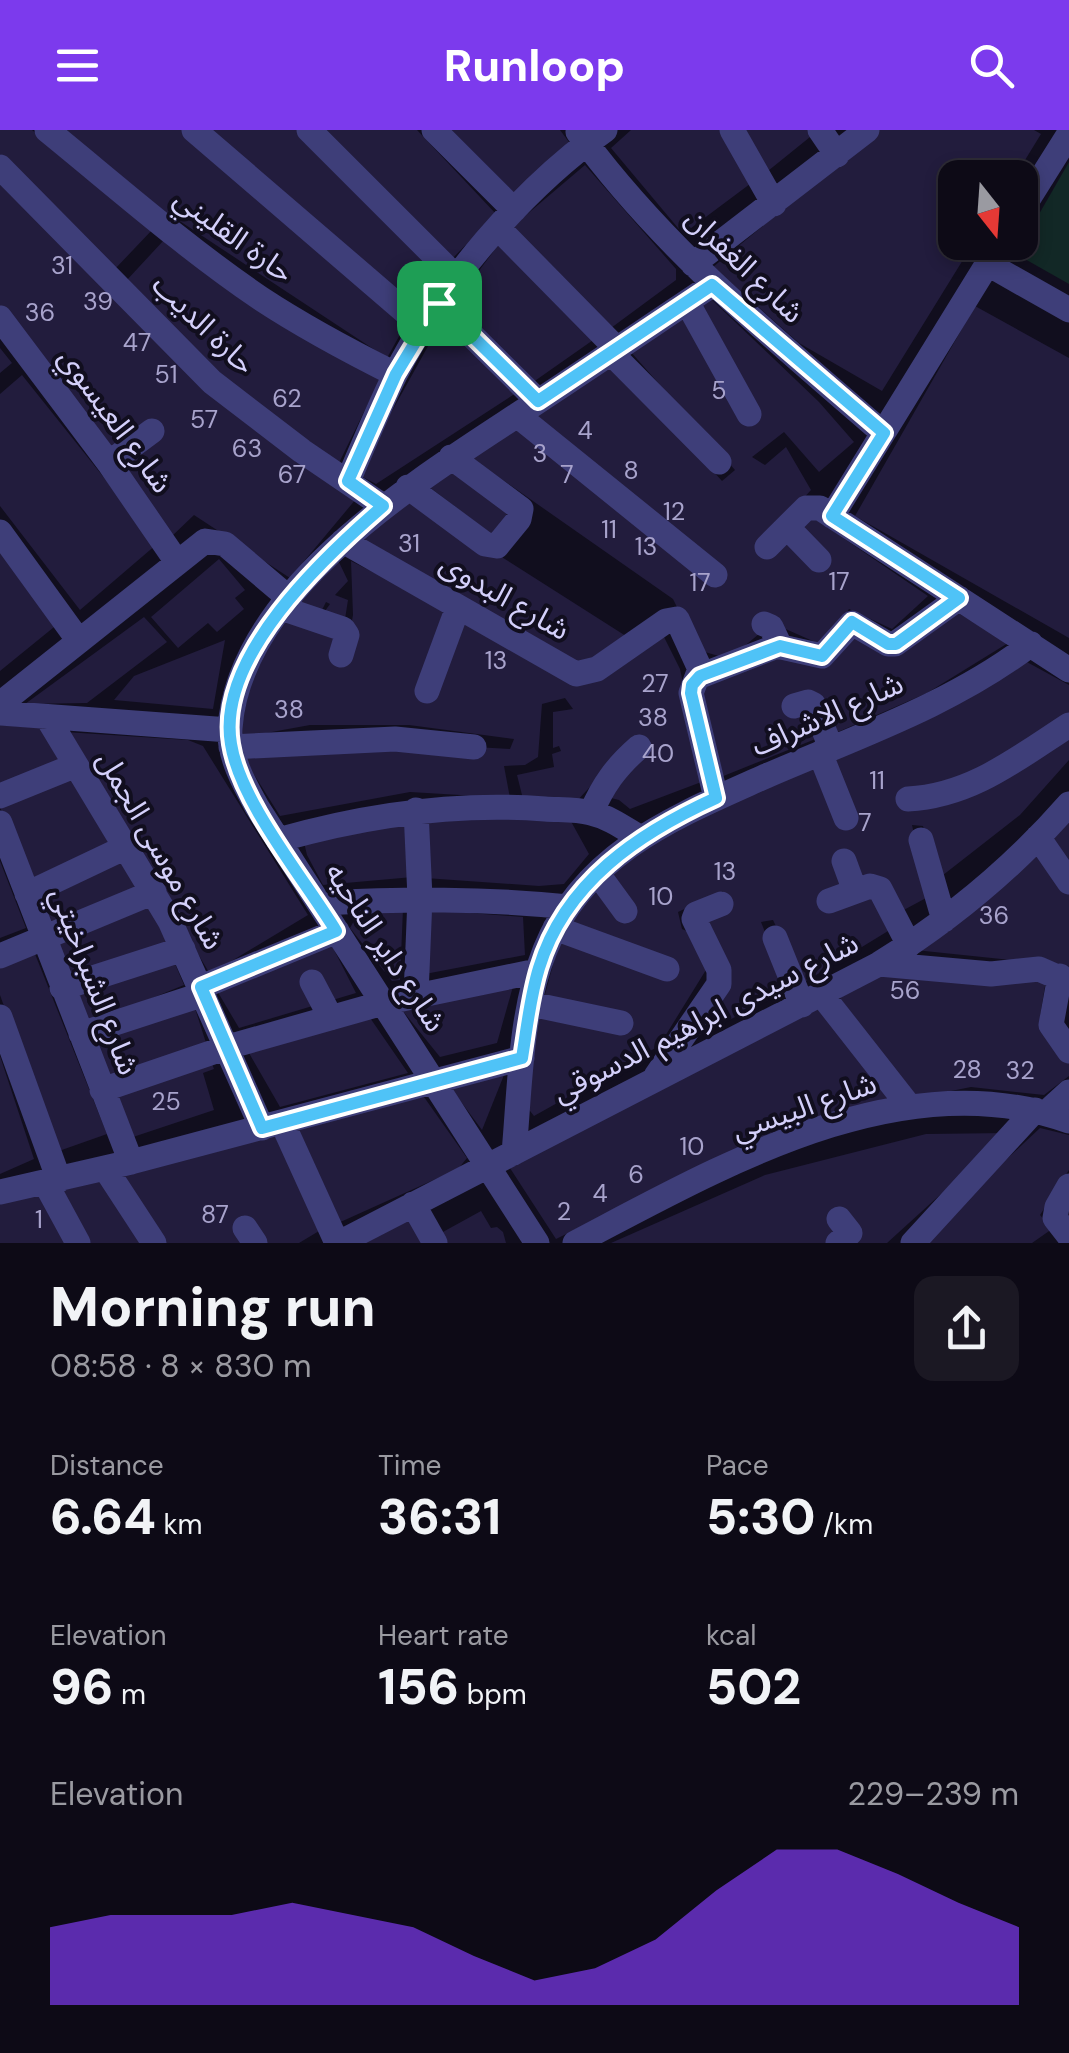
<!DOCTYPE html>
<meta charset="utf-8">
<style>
:root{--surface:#0d0a16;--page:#1b1823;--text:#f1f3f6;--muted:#9a9aa1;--line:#2d2b35;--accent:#7c3aed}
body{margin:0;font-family:"DM Sans","Noto Sans Arabic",sans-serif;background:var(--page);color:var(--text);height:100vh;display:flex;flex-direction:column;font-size:38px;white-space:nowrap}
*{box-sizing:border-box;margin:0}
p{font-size:32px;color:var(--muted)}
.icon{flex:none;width:55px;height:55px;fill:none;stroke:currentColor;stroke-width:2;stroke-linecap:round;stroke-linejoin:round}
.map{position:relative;height:1113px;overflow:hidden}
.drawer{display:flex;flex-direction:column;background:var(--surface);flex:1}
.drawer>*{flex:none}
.needle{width:65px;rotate:163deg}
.controls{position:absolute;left:938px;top:30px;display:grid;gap:20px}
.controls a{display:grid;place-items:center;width:100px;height:100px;border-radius:20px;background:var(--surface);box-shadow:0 5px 15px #0003,0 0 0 2px var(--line);font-size:50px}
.pin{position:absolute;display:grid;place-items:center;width:85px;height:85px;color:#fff;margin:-42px;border-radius:20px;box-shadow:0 5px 15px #0006}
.round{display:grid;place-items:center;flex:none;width:105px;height:105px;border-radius:20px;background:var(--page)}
.head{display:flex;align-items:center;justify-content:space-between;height:170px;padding:0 50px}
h1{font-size:55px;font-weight:800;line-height:75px}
.metrics{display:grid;grid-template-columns:repeat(3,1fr);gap:15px;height:170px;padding:10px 50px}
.metrics div{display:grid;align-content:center}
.metrics b{font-size:50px;font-weight:800}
.metrics small{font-size:28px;font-weight:400}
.metrics p{font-size:28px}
.chart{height:280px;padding:20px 50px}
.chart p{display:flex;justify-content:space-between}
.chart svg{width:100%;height:180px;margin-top:10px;fill:var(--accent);opacity:.7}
header{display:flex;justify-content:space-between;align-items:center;height:130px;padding:0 50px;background:var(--accent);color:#fff;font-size:45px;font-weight:800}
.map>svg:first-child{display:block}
.green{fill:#122826}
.building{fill:#221c3d}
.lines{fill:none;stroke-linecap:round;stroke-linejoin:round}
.minor{stroke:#3e3e79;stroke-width:25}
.route-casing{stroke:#fff;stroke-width:20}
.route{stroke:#4fc3f7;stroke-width:12}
.labels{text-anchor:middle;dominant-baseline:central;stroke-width:8;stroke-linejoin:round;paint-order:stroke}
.number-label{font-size:25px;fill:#a8a3cc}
.street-label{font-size:30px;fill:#d4d0fb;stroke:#110e1e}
</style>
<header><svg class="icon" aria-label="menu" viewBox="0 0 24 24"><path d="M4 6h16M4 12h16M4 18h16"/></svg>Runloop<svg class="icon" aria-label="search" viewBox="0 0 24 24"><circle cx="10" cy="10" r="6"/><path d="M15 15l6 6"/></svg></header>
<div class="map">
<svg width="1069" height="1113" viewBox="0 0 1069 1113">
<rect width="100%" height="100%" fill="#110e1e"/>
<!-- green -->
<path class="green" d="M1069 32V154L1016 124Z"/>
<!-- building -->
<path class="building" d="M0 0H32L153 99 114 140 0 24Z
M64 0H185L407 192 387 228 166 82Z
M202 0H300L438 143 425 156 416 174Z
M323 0H417L496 84 449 132Z
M450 0H560L569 12 516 65Z
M631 0H722L750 54 683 104 611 18Z
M737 0H814L815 3 763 45Z
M879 0H1034L1041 4 1014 48H955V112H974L882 261 799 213 713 137Z
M585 35 676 139V150L611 198 512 97Z
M0 43 356 369 290 448 194 385 171 407 0 177Z
M164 110 383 243 338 335 236 263 126 151Z
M499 114 596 208 529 255 451 178Z
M710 168 819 272 854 312 819 342 784 302 752 327 765 335 786 317 811 360 761 415 795 396 808 384 928 466 892 499 849 479 824 516 772 493 729 529 698 520 673 469 470 327 612 229 722 351 735 340 630 221Z
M975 176 1069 228V508L855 386Z
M442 191 516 263 376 354 357 344Z
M0 218 12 233 0 243Z
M22 245 157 414 80 480 0 376V264Z
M455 333 511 379 491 404 428 356Z
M411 365 489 419 629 508 587 538 363 413V404Z
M0 410 59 493 0 541Z
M337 428 348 451 335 465 348 470 345 489 325 481 330 474 326 472 322 480 295 471Z
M219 429 245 460 235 468 244 479 217 502 208 493 178 518 151 487Z
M351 431 444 478 419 564 459 486 571 547 662 503 680 539 704 651 630 679 619 670 603 666 635 608 576 672 523 669 517 645 554 637 552 624 561 621 559 616 553 618V582L573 579 565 568 542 574 538 627 525 635 504 636 510 668 410 662 280 686 238 619 372 611 510 619 514 609 409 595H310L239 608 257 523 284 485 340 502 345 528 353 485Z
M950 478 1008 513 927 563 831 605 806 577 818 608 716 649 697 555 770 523 819 530 850 497 889 520Z
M144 487 167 512 87 573 25 574Z
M225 510 213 579 114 570 134 546Z
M1025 531 1069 555V585L957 653 918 659 899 672 948 668 1069 602V630L1020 685 938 749 923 696 912 695 928 767 900 782 880 752 858 756 847 728 841 730 850 758 824 767 826 776 877 763 893 798 803 853 773 790 761 792 788 860 688 911 683 909 727 850 700 793 727 772 723 761 678 782 682 799 693 804 709 835 659 916 534 986 523 972 539 883 624 897V888L544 868 561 805 668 846 672 839 649 826 576 799 568 791 595 752 624 787 630 780 607 741 646 708 816 628 844 692 852 689 828 623Z
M0 595 43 598 64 633 0 657Z
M65 602 188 610 203 616 308 785 210 844Z
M72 645 114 713 29 751 0 677Z
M1069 680V741L1044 704Z
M412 685 413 747 323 755 307 725 303 708Z
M422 685 568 686 589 724 564 754 539 756 425 748Z
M1035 713 1069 763V841L1039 833 915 820Z
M122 726 141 757 48 798 35 766Z
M0 731 26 798 0 808Z
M149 771 168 815 66 845 54 813Z
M361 778 403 779 400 850 392 851 350 798Z
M430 780 523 787 525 825 425 844Z
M330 812 356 863 239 898 216 859Z
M33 819 107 1004 56 1022 0 865V830Z
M173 829 184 855 86 895 73 863Z
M879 842 1046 850 1040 886 1069 930V946L1044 965 971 957 916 968 840 868Z
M514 853 497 913 440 927 398 875Z
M193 872 207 916 106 953 90 910Z
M824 875 891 968 763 1008 556 1109 508 1035Z
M366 882 408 943 280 977 245 916Z
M0 926 34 1029 0 1044Z
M210 928 214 939 203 943 214 980 127 1009 110 962Z
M504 945 482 1000 450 957Z
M424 967 467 1028 458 1039 336 1094 291 998Z
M1040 998 1069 1005V1040L1040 1085 1052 1099 1032 1113H917Z
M279 1000 324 1098 299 1113H160L110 1041Z
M1008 1003 887 1113H851L843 1101 829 1113H611L765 1045 926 1004Z
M96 1045 144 1113H90L61 1058Z
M46 1063 70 1113H0V1072Z
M481 1081 491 1098 497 1097 503 1102 506 1113H447L441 1103Z
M417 1086 431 1113H361Z"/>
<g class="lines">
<!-- minor -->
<path class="minor" d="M47 0C117 57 185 117 260 168 304 197 349 221 395 244
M194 0 423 197
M309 0 457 148
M434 0 514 80
M732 0 774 74
M820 0 837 25
M578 2C663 119 775 209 883 303
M0 37 212 252 302 321 383 376
M1020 82 1069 4
M498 98 617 219
M693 134 867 0
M988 134 1069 180
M687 172 749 284
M439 173 538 271
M0 188 109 333 177 432
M611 223 719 332
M517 285 715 445
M109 333 152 301
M348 351C363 316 378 279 395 245 441 154 522 59 605 0
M408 357 485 414 497 416 519 389 521 379 451 327
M832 386 1001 112
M787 397 819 430
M0 402 79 511
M343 411 576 544 597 539 666 491 677 489 700 539 691 563 716 668
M767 417 806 378H820L1069 540
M281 478 343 499 347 505 341 525
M764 494 771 497 780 516
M700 546 777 516 822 526 852 493 888 514H895L959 468
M427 561 458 477
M0 574 205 411 225 414 290 469
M794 576 808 572 814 575 831 618
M0 583 229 600
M47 587 170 791 262 998
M231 617 395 609 474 617
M820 623 846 688
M0 666 74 636
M908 669C971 666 1018 628 1069 595
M591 683C603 655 616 637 639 617
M0 693 131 1032
M1038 707 1069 752
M278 710C366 685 453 672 545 679 560 680 577 679 591 683 609 687 624 698 639 707
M921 710 944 790
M844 731 855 761
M598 744 625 781
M27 764 126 717
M829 771 870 756 880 759 909 815
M319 773C404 769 484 768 568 777
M555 798 667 839
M775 808 802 875
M0 826 154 762
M879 834 991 844 1039 839 1069 852
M1060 846 1051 895 1069 921
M312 852 331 888
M201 857 337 801
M62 858 183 819
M416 865 420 768 416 680
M822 865 909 976
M531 874 621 893
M0 887 59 1050
M81 904 204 864
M656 946 719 854V840L694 789 696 784 721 774
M102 960 228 917 383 873 537 841
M1046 983 1069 962
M282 992 337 1113
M514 1023C520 957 520 882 545 820 584 722 677 686 766 646 856 607 953 574 1031 514
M105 1038 154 1113
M46 1054 78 1113
M1069 1056 1057 1077 1055 1088 1069 1106
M0 1062 131 1032 522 928
M413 1074 435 1113
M245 1098 255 1113
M339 1113 879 834C950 790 1014 737 1069 674
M537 1113 257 677C244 654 228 625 230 598 240 457 422 348 528 278 589 238 651 196 712 155
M575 1113C720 1037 902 930 1069 991
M838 1113 850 1103 839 1089
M913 1113 1035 980"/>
</g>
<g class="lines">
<defs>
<path id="route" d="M712 155 884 303 832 386 959 468 896 514H888L852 492 822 526 780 516 700 546 692 555 691 563 716 668C639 703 565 752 539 838 530 867 527 898 522 928L262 998 201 857 336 801C305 750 240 672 231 614 216 527 324 427 383 376L348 351 396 244 439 173 538 271Z"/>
</defs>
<!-- route casing -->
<use href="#route" class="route-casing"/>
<!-- route -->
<use href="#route" class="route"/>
</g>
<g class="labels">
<!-- number labels -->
<g class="number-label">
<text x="62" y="135">31</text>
<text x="98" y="171">39</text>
<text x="40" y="182">36</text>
<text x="137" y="212">47</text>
<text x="166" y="244">51</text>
<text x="719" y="260">5</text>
<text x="287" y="268">62</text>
<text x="204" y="289">57</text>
<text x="585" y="300">4</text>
<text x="247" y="318">63</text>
<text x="540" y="323">3</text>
<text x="631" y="340">8</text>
<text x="292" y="344">67</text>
<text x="567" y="344">7</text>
<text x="674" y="381">12</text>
<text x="609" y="399">11</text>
<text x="409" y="413">31</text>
<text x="646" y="416">13</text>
<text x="839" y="451">17</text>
<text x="700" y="452">17</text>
<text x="496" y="530">13</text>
<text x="655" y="553">27</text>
<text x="289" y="579">38</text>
<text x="653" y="587">38</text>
<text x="658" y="623">40</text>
<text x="877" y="650">11</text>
<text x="865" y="692">7</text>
<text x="725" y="741">13</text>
<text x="661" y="766">10</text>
<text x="994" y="785">36</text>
<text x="905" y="860">56</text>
<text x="967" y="939">28</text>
<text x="1020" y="940">32</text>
<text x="166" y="971">25</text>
<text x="692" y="1016">10</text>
<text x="636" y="1044">6</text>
<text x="600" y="1063">4</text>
<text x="564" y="1081">2</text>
<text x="215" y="1084">87</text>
<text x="39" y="1089">1</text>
</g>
<!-- street labels -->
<g class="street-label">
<text transform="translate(234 105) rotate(36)">حارة القليني</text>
<text transform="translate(745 135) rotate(44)">شارع الغفران</text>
<text transform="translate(204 194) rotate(44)">حارة الديب</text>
<text transform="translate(116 290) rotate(54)">شارع العيسوي</text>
<text transform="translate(505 466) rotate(30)">شارع البدوى</text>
<text transform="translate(827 584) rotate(-24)">شارع الاشراف</text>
<text transform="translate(161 720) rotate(60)">شارع موسى الجمل</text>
<text transform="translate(386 817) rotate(57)">شارع داير الناحيه</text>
<text transform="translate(95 851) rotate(69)">شارع الشبراخيتي</text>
<text transform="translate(705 887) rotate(-27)">شارع سيدى ابراهيم الدسوقي</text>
<text transform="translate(804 976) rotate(-19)">شارع البيسي</text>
</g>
</g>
</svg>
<div class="controls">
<a><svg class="needle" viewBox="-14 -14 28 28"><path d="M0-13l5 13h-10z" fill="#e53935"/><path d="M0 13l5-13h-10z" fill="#9a9aa1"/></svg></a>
</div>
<div class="pin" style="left:439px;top:173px;background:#1e9e55"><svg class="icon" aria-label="arrive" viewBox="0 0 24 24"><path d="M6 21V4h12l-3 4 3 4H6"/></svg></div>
</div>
<section class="drawer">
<div class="head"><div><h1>Morning run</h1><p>08:58 · 8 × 830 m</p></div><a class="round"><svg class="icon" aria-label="share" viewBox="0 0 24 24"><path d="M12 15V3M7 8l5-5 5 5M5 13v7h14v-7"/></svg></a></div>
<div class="metrics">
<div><p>Distance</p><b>6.64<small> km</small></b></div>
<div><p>Time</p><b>36:31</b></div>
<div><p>Pace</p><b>5:30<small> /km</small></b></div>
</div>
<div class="metrics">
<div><p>Elevation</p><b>96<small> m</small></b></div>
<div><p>Heart rate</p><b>156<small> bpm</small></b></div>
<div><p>kcal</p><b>502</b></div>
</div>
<div class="chart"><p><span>Elevation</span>229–239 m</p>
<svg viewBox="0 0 160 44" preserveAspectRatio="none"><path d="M0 44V25L10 22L20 22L30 22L40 19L50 22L60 25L70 32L80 38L90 35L100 28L110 16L120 6L130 6L140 12L150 19L160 25V44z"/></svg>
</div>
</section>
